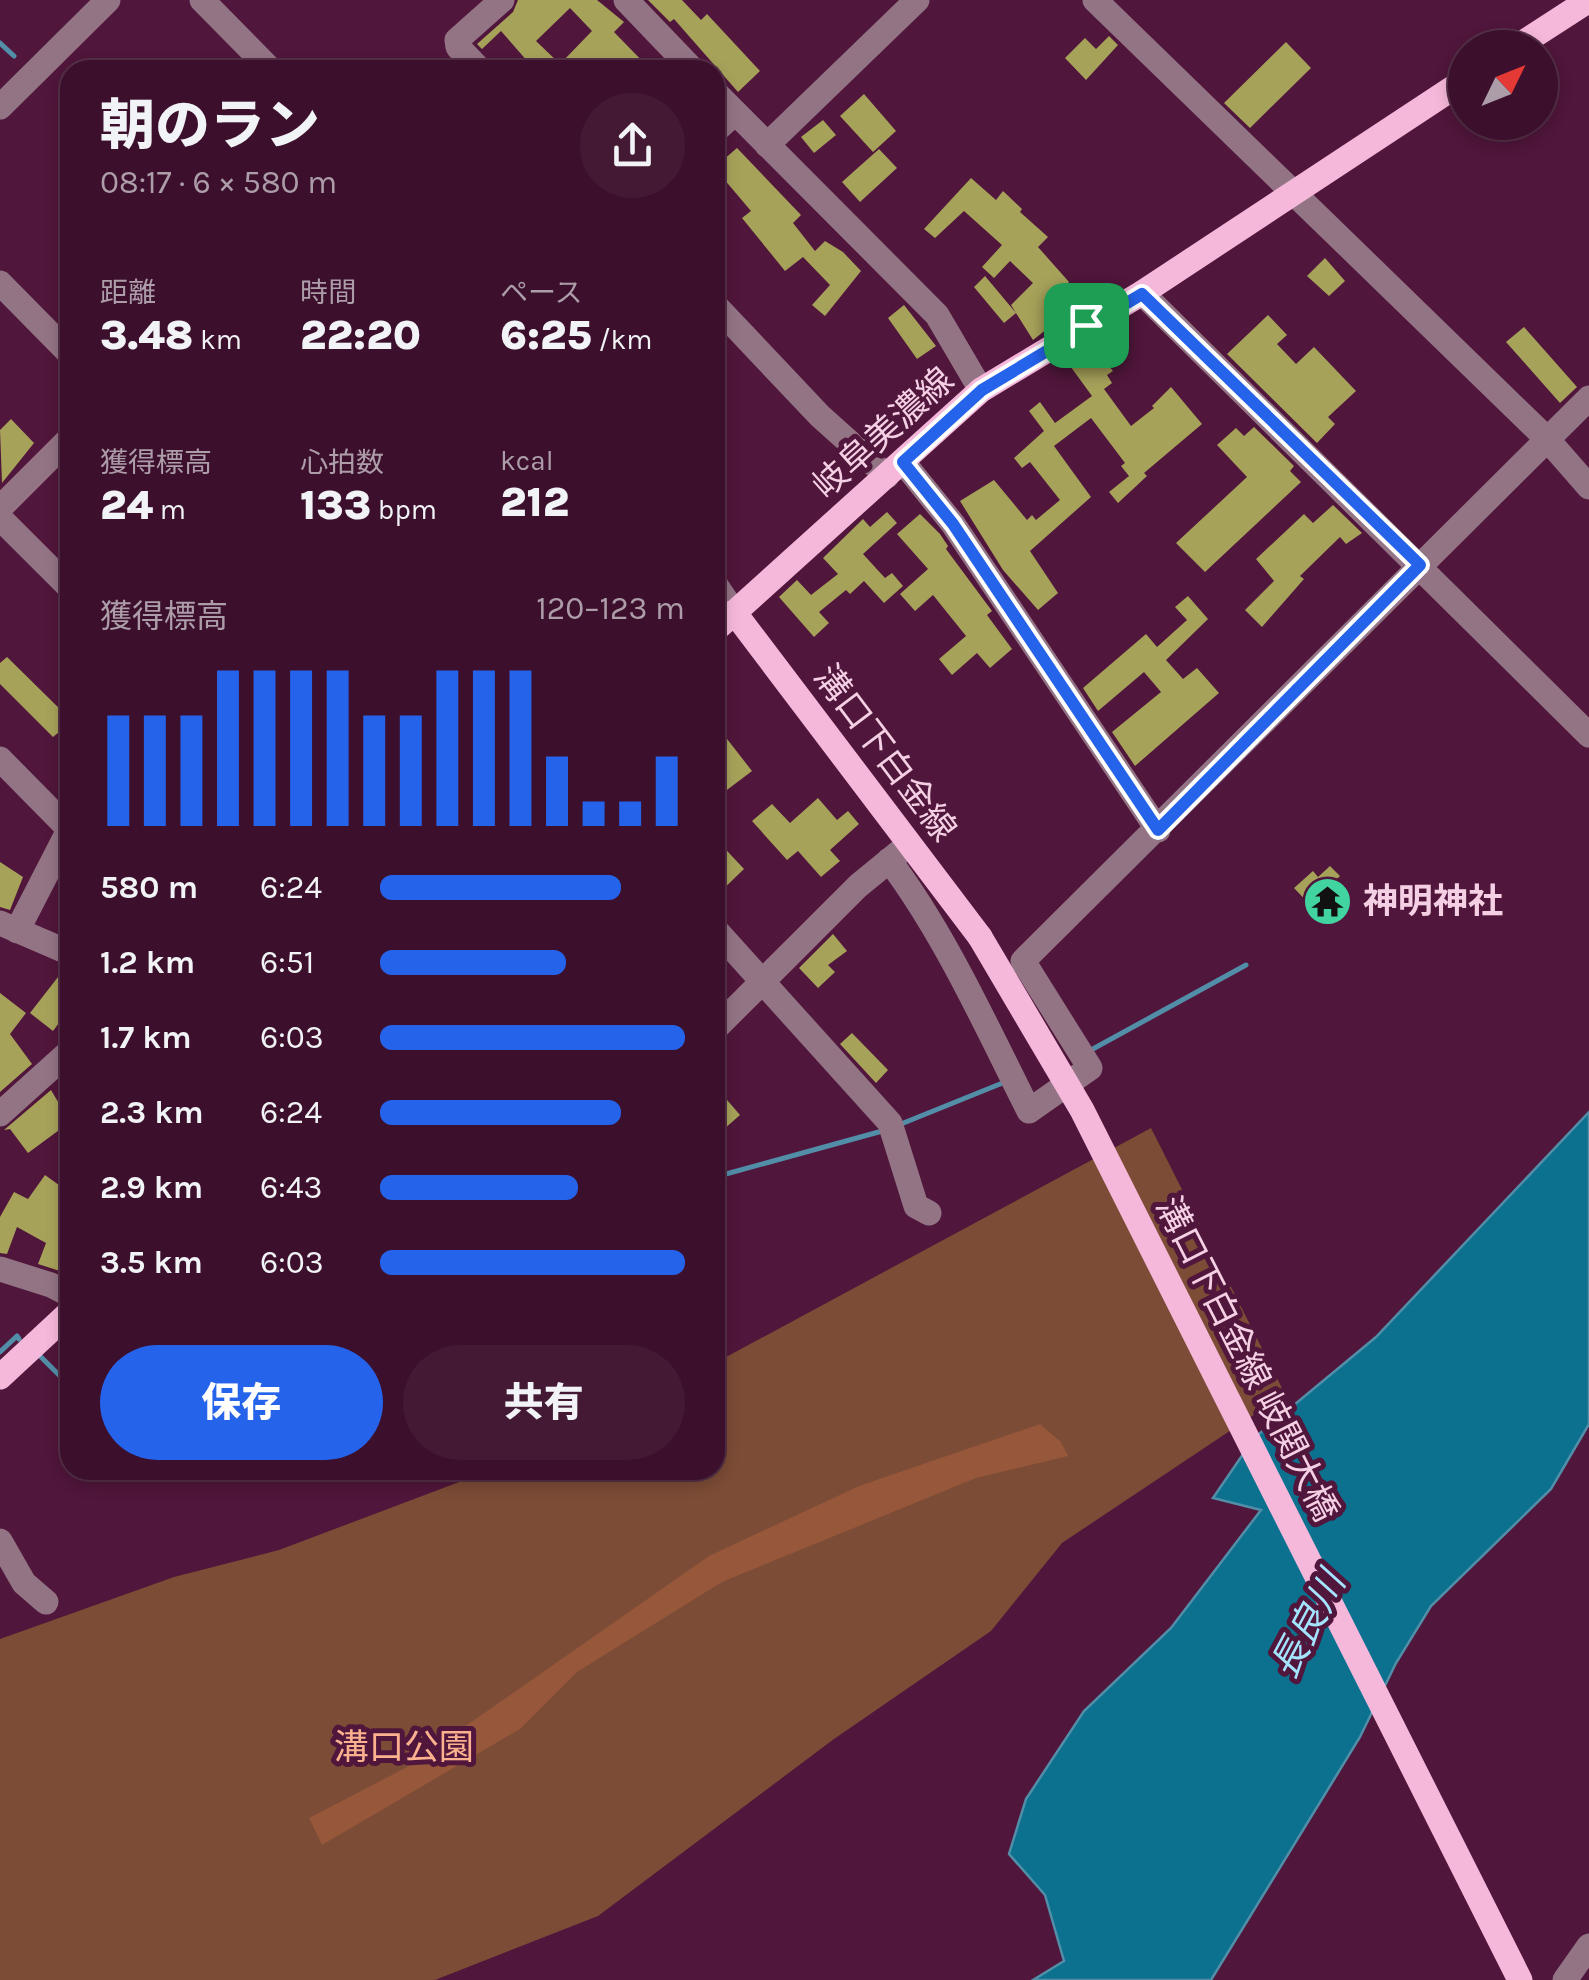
<!DOCTYPE html>
<html lang="ja">
<meta charset="utf-8">
<style>
:root{--surface:#3c102c;--page:#431934;--text:#f1f3f6;--muted:#ac9da9;--line:#553048;--accent:#2563eb}
body{margin:0;font-family:Karla,"Noto Sans JP",sans-serif;background:var(--page);color:var(--text);height:100vh;display:flex;flex-direction:column;font-size:38px;white-space:nowrap}
*{box-sizing:border-box;margin:0}
p{font-size:32px;color:var(--muted)}
.icon{flex:none;width:55px;height:55px;fill:none;stroke:currentColor;stroke-width:2;stroke-linecap:round;stroke-linejoin:round}
.map{position:relative;flex:1;overflow:hidden}
.drawer{position:absolute;left:60px;top:60px;width:665px;height:1420px;display:flex;flex-direction:column;background:var(--surface);border-radius:30px;box-shadow:0 5px 15px #0003,0 0 0 2px var(--line)}
.drawer>*{flex:none}
.needle{width:65px;rotate:47deg}
.controls{position:absolute;left:1448px;top:30px;display:grid;gap:20px}
.controls a{display:grid;place-items:center;width:110px;height:110px;border-radius:50%;background:var(--surface);box-shadow:0 5px 15px #0003,0 0 0 2px var(--line);font-size:50px}
.pin{position:absolute;display:grid;place-items:center;width:85px;height:85px;color:#fff;margin:-42px;border-radius:20px;box-shadow:0 5px 15px #0006}
.round{display:grid;place-items:center;flex:none;width:105px;height:105px;border-radius:52px;background:var(--page)}
.summary{display:flex;align-items:center;justify-content:space-between;height:170px;padding:0 40px}
h1{font-size:55px;font-weight:800;line-height:75px}
.metrics{display:grid;grid-template-columns:repeat(3,1fr);gap:15px;height:170px;padding:10px 40px}
.metrics div{display:grid;align-content:center}
.metrics b{font-size:42px;font-weight:800}
.metrics small{font-size:28px;font-weight:400}
.metrics p{font-size:28px}
.chart{height:280px;padding:20px 40px}
.chart p{display:flex;justify-content:space-between}
.chart svg{width:100%;height:180px;margin-top:10px;stroke:var(--accent);stroke-width:6}
.button{display:flex;gap:20px;margin-top:auto;padding:20px 40px}
.button a{flex:1;height:115px;border-radius:60px;background:var(--accent);color:#fff;font-size:40px;font-weight:800;line-height:115px;text-align:center}
.button a+a{background:var(--page);color:var(--text)}
ul{padding:0 40px;list-style:none;font-size:32px}
li{display:grid;grid-template-columns:160px 120px 1fr;align-items:center;height:75px}
li i{height:25px;border-radius:12px;background:var(--accent)}
.map>svg:first-child{display:block}
.green{fill:#7c4c36}
.forest{fill:#96573a}
.water{fill:#0c718f;stroke:#528ea8;stroke-width:2.5}
.lines{fill:none;stroke-linecap:round;stroke-linejoin:round}
.stream{stroke:#528ea8;stroke-width:5}
.building{fill:#a7a25a;fill-rule:evenodd}
.minor{stroke:#937485;stroke-width:25}
.major{stroke:#f6b8da;stroke-width:25}
.major-bridge{stroke:#f6b8da;stroke-width:25}
.route-casing{stroke:#fff;stroke-width:20}
.route{stroke:#2563eb;stroke-width:12}
.labels{text-anchor:middle;dominant-baseline:central;stroke-width:10;stroke-linejoin:round;paint-order:stroke}
.street-label{font-size:35px;fill:#f5d0e4;stroke:#50163b}
.poi-label{font-size:35px;font-weight:bold;fill:#f5d0e4;stroke:#50163b;text-anchor:start}
.park-label{font-size:35px;fill:#fcb18f;stroke:#50163b}
.water-label{font-size:38px;font-style:italic;fill:#a4e4ff;stroke:#50163b}
</style>
<div class="map">
<svg width="1589" height="1980" viewBox="0 0 1589 1980">
<rect width="100%" height="100%" fill="#50163b"/>
<!-- green -->
<path class="green" d="M1151 1128 1285 1394 1062 1543 991 1631 834 1739 598 1916 435 1980H0V1639L174 1577 279 1550 491 1470H715V1363Z"/>
<!-- forest -->
<path class="forest" d="M1040 1424 1061 1442 1068 1456 976 1478 722 1582 577 1672 520 1729 322 1845 309 1818 407 1767 709 1556 859 1486Z"/>
<!-- water -->
<path class="water" d="M1589 1112V1424L1551 1489 1431 1606 1396 1663 1360 1737 1211 1980H1033L1064 1961 1045 1895 1009 1854 1026 1799 1084 1711 1171 1628 1261 1510 1213 1498 1254 1438 1376 1337Z"/>
<g class="lines">
<!-- stream -->
<path class="stream" d="M0 43 14 56
M1091 1050 1246 965
M901 1124 1005 1082
M715 1177 886 1130
M0 1352 17 1336 19 1339
M40 1356 70 1386"/>
</g>
<!-- building -->
<path class="building" d="M518 0H597L624 22 614 32 651 70H535L501 31 482 49 477 44 513 12ZM570 8 592 31 560 64 536 41Z
M648 0H682L701 20 707 14 760 71 738 92 674 19 670 22Z
M1109 36 1118 45 1086 80 1065 58 1085 38 1096 49Z
M1286 42 1311 68 1250 128 1224 103Z
M864 94 896 131 873 152 840 116Z
M823 120 836 135 814 153 801 137Z
M737 148 801 215 793 223 815 251 825 241 843 252 861 271 825 316 812 305 830 285 803 257 785 271 742 218 751 211 723 178 715 185V167Z
M879 149 897 168 860 202 842 182Z
M971 178 996 200 1003 191 1022 209 1020 212 1048 237 1038 247 1069 282 1061 290 1067 296 1062 300 1067 305 1062 311 1065 315 1033 340 1011 305 1033 283 1010 261 994 278 982 267 1002 245 964 211 935 238 924 229Z
M1325 258 1345 281 1329 296 1307 276Z
M985 276 1016 313 1004 323 974 287Z
M904 305 936 346 917 359 888 318Z
M1268 315 1287 335 1277 344 1296 364 1314 347 1356 391 1328 417 1335 424 1317 443 1227 354Z
M1524 327 1577 387 1560 403 1506 342Z
M1100 337 1110 357 1104 360 1113 371 1107 375 1112 383 1104 389 1131 426 1154 408 1152 406 1171 387 1202 424 1144 473 1147 476 1118 503 1109 492 1129 476 1121 466 1125 463 1091 418 1054 446 1091 497 1030 551 1058 593 1038 610 1003 570 960 501 994 480 1027 520 1032 515 1036 520 1060 500 1030 462 1022 468 1014 458 1044 431 1029 411 1040 402 1055 423 1092 396 1065 359Z
M11 419 34 443 2 483 0 430Z
M1254 427 1294 466 1290 471 1301 482 1205 572 1176 543 1247 477 1217 445 1236 428 1244 436Z
M1333 505 1362 533 1346 544 1340 537 1300 576 1304 579 1262 627 1245 610 1274 581 1256 559 1304 514 1313 523Z
M887 512 897 523 863 554 885 578 892 573 903 586 884 603 864 581 850 594 846 590 819 612 829 623 814 637 779 597 797 580 811 595 838 574 823 558 863 519 870 527Z
M920 514 940 534 948 546 946 549 992 611 987 615 1012 649 990 668 977 653 952 675 939 659 966 636 933 595 915 611 900 594 928 569 897 534Z
M1188 596 1208 619 1166 660 1183 679 1197 668 1219 693 1135 766 1112 732 1161 692 1144 672 1098 711 1083 688 1146 634 1157 647 1187 620 1175 607Z
M7 657 66 715 58 722 64 728 53 737 0 684V663Z
M724 735 752 771 715 799V742Z
M818 798 837 820 848 811 859 824 830 850 840 861 821 877 798 851 787 860 752 821 772 804 790 823Z
M715 838 744 869 715 897Z
M0 862 23 877 10 910 0 907Z
M1330 866 1340 876 1328 887 1334 893 1316 911 1294 888 1313 871 1318 877Z
M833 934 847 951 828 965 835 972 818 988 799 968Z
M65 968 70 969V1008L53 1031 30 1013Z
M0 993 26 1013 10 1034 32 1064 0 1092Z
M852 1033 888 1070 876 1083 840 1044Z
M715 1086 740 1115 715 1137Z
M51 1090 70 1122 28 1153 10 1129 4 1130Z
M45 1175 70 1193V1224L59 1244 69 1248 60 1271 38 1264 46 1243 17 1227 7 1254 0 1253V1217L14 1192 28 1199Z"/>
<g class="lines">
<!-- minor -->
<path class="minor" d="M202 0 271 70
M626 0 693 70
M1095 0 1547 439 1589 487
M480 70 458 47 457 40 502 0
M715 92 937 315 981 390
M0 107 108 0
M715 131 735 113
M767 145 917 0
M0 283 70 354
M1142 293 1589 735
M715 305 820 416 887 476
M903 462 953 524 1158 830
M0 508 70 438
M0 518 70 588
M715 584 734 612
M0 759 69 829
M889 860C946 936 986 1026 1029 1111L1090 1068 1023 961 1589 398
M0 923 70 953
M715 929 890 1123 916 1206 929 1213
M17 931 70 828
M715 1029 858 886 902 850
M0 1114 70 1051
M0 1269 51 1285 70 1295
M0 1541 24 1583 46 1602
M1565 1980 1589 1946"/>
<!-- major -->
<path class="major" d="M1515 48 1589 0
M734 612 980 937
M715 630 981 390 1142 293 1465 80
M0 1377 70 1312"/>
<!-- major-bridge -->
<path class="major-bridge" d="M980 937 1082 1110 1520 1980"/>
</g>
<g class="lines">
<defs>
<path id="route" d="M1142 294 1420 565 1158 830 953 524 903 462 982 390Z"/>
</defs>
<!-- route casing -->
<use href="#route" class="route-casing"/>
<!-- route -->
<use href="#route" class="route"/>
</g>
<!-- icons -->
<defs>
<symbol id="temple-disc" viewBox="-11 -11 22 22"><circle r="9.5" fill="#42d4a0" stroke="#50163b"/><path d="M0-6L5-2H3V0L6.5 2.5H4V6H1.5V3h-3V6H-4V2.5H-6.5L-3 0V-2H-5Z" fill="#111"/></symbol>
</defs>
<g fill-rule="evenodd">
<use href="#temple-disc" x="1300" y="874" width="55" height="55"/>
</g>
<g class="labels">
<!-- street labels -->
<g class="street-label">
<text transform="translate(883 433) rotate(-42)">岐阜美濃線</text>
<text transform="translate(885 753) rotate(53)">溝口下白金線</text>
<text transform="translate(1247 1359) rotate(63)">溝口下白金線 岐関大橋</text>
</g>
<!-- poi labels -->
<g class="poi-label">
<text x="1363" y="901">神明神社</text>
</g>
<!-- park labels -->
<g class="park-label">
<text x="404" y="1747">溝口公園</text>
</g>
<!-- water labels -->
<g class="water-label">
<text transform="translate(1308 1625) rotate(-62)">長良川</text>
</g>
</g>
</svg>
<div class="controls">
<a><svg class="needle" viewBox="-14 -14 28 28"><path d="M0-13l5 13h-10z" fill="#e53935"/><path d="M0 13l5-13h-10z" fill="#ac9da9"/></svg></a>
</div>
<div class="pin" style="left:1086px;top:325px;background:#1e9e55"><svg class="icon" aria-label="arrive" viewBox="0 0 24 24"><path d="M6 21V4h12l-3 4 3 4H6"/></svg></div>
<section class="drawer">
<div class="summary"><div><h1>朝のラン</h1><p>08:17 · 6 × 580 m</p></div><a class="round"><svg class="icon" aria-label="share" viewBox="0 0 24 24"><path d="M12 15V3M7 8l5-5 5 5M5 13v7h14v-7"/></svg></a></div>
<div class="metrics">
<div><p>距離</p><b>3.48<small> km</small></b></div>
<div><p>時間</p><b>22:20</b></div>
<div><p>ペース</p><b>6:25<small> /km</small></b></div>
</div>
<div class="metrics">
<div><p>獲得標高</p><b>24<small> m</small></b></div>
<div><p>心拍数</p><b>133<small> bpm</small></b></div>
<div><p>kcal</p><b>212</b></div>
</div>
<div class="chart"><p><span>獲得標高</span>120–123 m</p>
<svg viewBox="0 0 160 44" preserveAspectRatio="none"><path d="M5 44V17M15 44V17M25 44V17M35 44V6M45 44V6M55 44V6M65 44V6M75 44V17M85 44V17M95 44V6M105 44V6M115 44V6M125 44V27M135 44V38M145 44V38M155 44V27"/></svg>
</div>
<ul>
<li><b>580 m</b>6:24<i style="width:79%"></i></li>
<li><b>1.2 km</b>6:51<i style="width:61%"></i></li>
<li><b>1.7 km</b>6:03<i style="width:100%"></i></li>
<li><b>2.3 km</b>6:24<i style="width:79%"></i></li>
<li><b>2.9 km</b>6:43<i style="width:65%"></i></li>
<li><b>3.5 km</b>6:03<i style="width:100%"></i></li>
</ul>
<div class="button"><a>保存</a><a>共有</a></div>
</section>
</div>
